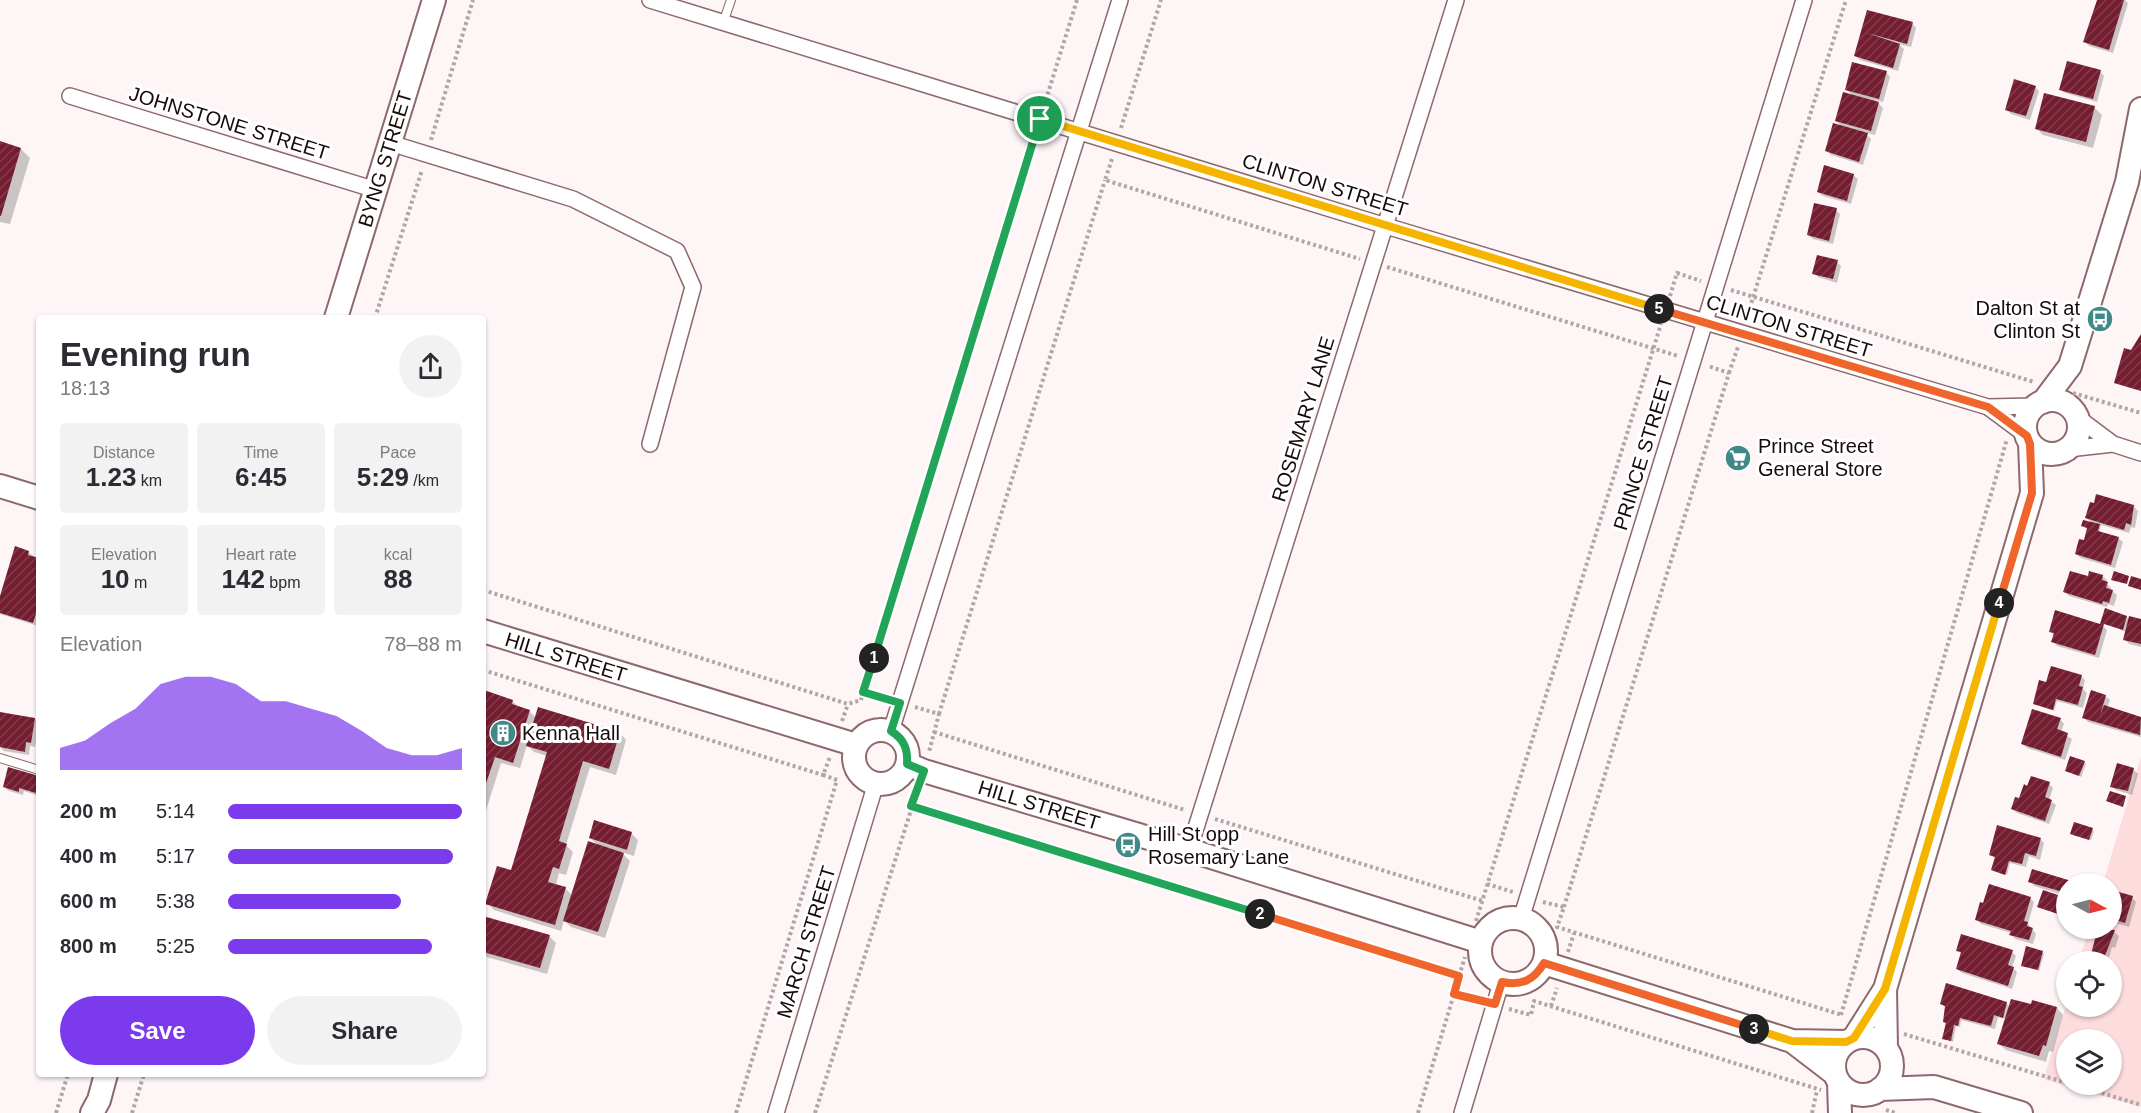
<!DOCTYPE html>
<meta charset="utf-8">
<style>
:root{--surface:#fff;--page:#f2f2f3;--text:#2b2b33;--muted:#7c7c81;--accent:#7c3aed}
body{margin:0;font-family:Helvetica,sans-serif;background:var(--page);color:var(--text);height:100vh;display:flex;flex-direction:column;font-size:22px;white-space:nowrap}
*{box-sizing:border-box;margin:0}
p{font-size:20px;color:var(--muted)}
.icon{flex:none;width:33px;height:33px;fill:none;stroke:currentColor;stroke-width:2;stroke-linecap:round;stroke-linejoin:round}
.map{position:relative;flex:1;overflow:hidden}
.drawer{position:absolute;left:36px;top:315px;width:450px;height:762px;display:flex;flex-direction:column;background:var(--surface);border-radius:6px;box-shadow:0 2px 4px #0004}
.drawer>*{flex:none}
.needle{width:39px;rotate:97deg}
.controls{position:absolute;left:2056px;top:873px;display:grid;gap:12px}
.controls a{display:grid;place-items:center;width:66px;height:66px;border-radius:50%;background:var(--surface);box-shadow:0 2px 4px #0004;font-size:30px}
.pin{position:absolute;display:grid;place-items:center;width:51px;height:51px;color:#fff;margin:-26px;border:3px solid #fff;border-radius:50%;box-shadow:0 2px 6px #0007}
.km{position:absolute;width:30px;height:30px;margin:-15px;border-radius:50%;background:#222;color:#fff;font-size:16px;line-height:30px;text-align:center}
.round{display:grid;place-items:center;flex:none;width:63px;height:63px;border-radius:32px;background:var(--page)}
.head{display:flex;align-items:center;justify-content:space-between;height:102px;padding:0 24px}
h1{font-size:33px;font-weight:800;line-height:45px}
.metrics{display:grid;grid-template-columns:repeat(3,1fr);gap:9px;height:102px;padding:6px 24px}
.metrics div{display:grid;align-content:center;border-radius:6px;background:var(--page);text-align:center}
.metrics b{font-size:26px;font-weight:800}
.metrics small{font-size:16px;font-weight:400}
.metrics p{font-size:16px}
.chart{height:168px;padding:12px 24px}
.chart p{display:flex;justify-content:space-between}
.chart svg{width:100%;height:108px;margin-top:6px;fill:var(--accent);opacity:.7}
.button{display:flex;gap:12px;margin-top:auto;padding:12px 24px}
.button a{flex:1;height:69px;border-radius:36px;background:var(--accent);color:#fff;font-size:24px;font-weight:800;line-height:69px;text-align:center}
.button a+a{background:var(--page);color:var(--text)}
ul{padding:0 24px;list-style:none;font-size:20px}
li{display:grid;grid-template-columns:96px 72px 1fr;align-items:center;height:45px}
li i{height:15px;border-radius:8px;background:var(--accent)}
.map>svg:first-child{display:block}
.green{fill:#fddcde;fill-rule:evenodd}
.shadow{fill:#0003}
.building{fill:url(#building-hatch)}
.lines{fill:none;stroke-linecap:round;stroke-linejoin:round}
.lane-casing{stroke:#8e696c;stroke-width:10}
.street-casing{stroke:#8e696c;stroke-width:18}
.secondary-casing{stroke:#8e696c;stroke-width:26}
.path{stroke:#b0a6a7;stroke-width:4;stroke-dasharray:3 3;stroke-linecap:butt}
.lane{stroke:#fff;stroke-width:8}
.street{stroke:#fff;stroke-width:15}
.secondary{stroke:#fff;stroke-width:22}
.split-1-casing{stroke:#fff;stroke-width:12}
.split-2-casing{stroke:#fff;stroke-width:12}
.split-3-casing{stroke:#fff;stroke-width:12}
.split-4-casing{stroke:#fff;stroke-width:12}
.split-5-casing{stroke:#fff;stroke-width:12}
.split-6-casing{stroke:#fff;stroke-width:12}
.split-1{stroke:#22a559;stroke-width:8}
.split-2{stroke:#22a559;stroke-width:8}
.split-3{stroke:#f0652b;stroke-width:8}
.split-4{stroke:#f5b400;stroke-width:8}
.split-5{stroke:#f0652b;stroke-width:8}
.split-6{stroke:#f5b400;stroke-width:8}
.labels{text-anchor:middle;dominant-baseline:central;stroke-width:6;stroke-linejoin:round;paint-order:stroke}
.street-label{font-size:20px;fill:#170a0b;stroke:#fff}
.poi-label{font-size:20px;fill:#170a0b;stroke:#fff;text-anchor:start}
</style>
<div class="map">
<svg width="2141" height="1113" viewBox="0 0 2141 1113">
<defs>
<pattern id="building-hatch" width="6" height="6" patternUnits="userSpaceOnUse" patternTransform="scale(1.5)"><rect width="6" height="6" fill="#741d30"/><path d="M-1 1l2-2M0 6l6-6M5 7l2-2" fill="none" stroke="#823c4b"/></pattern>
</defs>
<rect width="100%" height="100%" fill="#fef5f6"/>
<!-- green -->
<path class="green" d="M2141 757V1107L2045 1080 2046 1071 2067 1002V1006H2112V962L2079 961 2089 929 2112 928V884L2103 883ZM2067 1040H2112V1084H2067Z"/>
<!-- shadow -->
<path class="shadow" d="M2098 0H2125L2128 3 2113 53 2089 46 2085 42Z
M1868 11 1912 23 1916 28 1911 47 1898 44 1904 49 1898 71 1860 60 1856 56Z
M2100 71 2104 76 2097 102 2065 93 2061 89Z
M1886 72 1890 77 1883 102 1875 100 1883 108 1875 135 1864 132 1871 139 1863 165 1831 155 1826 150 1842 127 1836 121 1853 96 1846 89Z
M2035 87 2039 91 2030 120 2011 114 2006 109Z
M2045 95 2095 108 2102 115 2093 148 2043 135 2036 128Z
M0 143 21 149 30 158 10 224 0 222Z
M1853 175 1858 179 1851 204 1823 196 1818 192Z
M1836 210 1840 214 1833 244 1813 239 1808 235Z
M1837 262 1841 266 1837 283 1818 277 1814 273Z
M2133 506 2138 511 2135 528 2131 527 2129 533 2101 525 2099 533 2118 538 2123 542 2115 568 2081 558 2076 554 2085 542 2093 524 2087 518Z
M28 552 39 560 38 626 0 614V602Z
M2102 576 2107 580 2106 583 2111 588V590L2117 595 2114 606 2108 604 2107 607 2069 596 2065 592 2089 578Z
M2127 617 2129 620 2141 621V647L2129 644 2125 639 2126 632 2102 622Z
M2103 626 2107 630 2099 658 2057 646 2053 641 2055 636 2050 631Z
M2081 676 2085 680 2083 689 2087 693 2083 708 2057 701 2054 711 2035 704 2047 684Z
M485 692 512 701 520 708 529 711 536 718 539 709 620 733 626 740 616 775 590 767 566 845 573 852 566 875 559 873 556 885 565 888 572 895 599 846 590 838 595 822 632 834 638 840 634 856 621 852 630 861 605 938 571 927 564 920 561 931 494 910 487 903 512 872 547 756 534 752 527 745 520 768 501 763 483 820V695Z
M2105 696 2110 700 2107 708 2141 718V737L2088 722 2084 717Z
M0 713 35 719 39 724 35 747 30 746 29 755 4 751 0 747Z
M2060 719 2064 724 2061 732 2072 739 2065 760 2027 748 2023 744Z
M2084 762 2086 764 2081 777 2067 771Z
M2118 765 2134 770 2138 774 2132 795 2116 790 2112 786Z
M39 777V798V796L24 791 23 795 9 791 4 787Z
M2049 784 2053 788 2049 800 2056 805 2049 824 2017 813 2012 809 2028 787Z
M2092 830 2094 831 2091 840 2073 835Z
M2040 839 2044 843 2040 860 2029 856 2026 867 2010 863 2007 875 1992 870 1996 859 1991 854Z
M2030 881 2067 884V896L2034 886Z
M1990 886 2030 898 2034 902 2028 924 2036 934 2033 944 2015 939 2011 933 1981 924 1977 920Z
M2112 892 2132 898 2136 902 2129 927 2112 922Z
M2063 898 2064 900 2060 914 2041 908Z
M483 918 549 936 556 943 547 974 483 956Z
M2098 928 2114 932 2119 936 2115 948 2112 947 2108 961 2097 957 2092 953Z
M1958 950 2012 952 2016 956 2012 967 2017 972 2012 989 1962 973 1957 969 1962 954Z
M2042 952 2044 954 2039 971 2023 965Z
M2006 1003 2010 1007 2057 1008 2063 1015 2053 1052 2049 1051 2046 1062 2006 1050 1999 1044 2007 1019 1998 1017 1995 1029 1961 1020 1960 1027 1956 1026 1953 1042 1944 1039 1946 1008 1942 1004Z"/>
<!-- building -->
<path class="building" d="M2097 0H2124L2109 50 2083 42Z
M1867 10 1913 22 1907 44 1867 33 1900 44 1893 68 1854 56Z
M2067 61 2101 70 2093 99 2059 90Z
M1852 62 1887 71 1879 99 1845 90Z
M2014 79 2036 86 2026 116 2005 110Z
M1843 92 1879 102 1871 131 1835 121Z
M2044 93 2095 106 2086 142 2035 129Z
M1833 123 1868 133 1859 162 1825 151Z
M0 141 21 148 1 216H0Z
M1824 165 1854 174 1847 201 1817 192Z
M1814 203 1837 208 1829 241 1807 235Z
M1817 255 1838 260 1833 279 1812 274Z
M2141 334V391L2114 383 2124 348 2131 350Z
M2096 494 2134 505 2131 525 2126 523 2124 530 2085 518 2090 502 2094 503Z
M2083 520 2100 524 2098 531 2119 537 2111 565 2075 554 2079 539 2084 540 2087 528 2081 526Z
M15 546 29 551 28 555 39 558V604L33 623 0 613V596Z
M2070 571 2088 576 2089 571 2103 575 2102 580 2108 582 2106 588 2113 590 2109 603 2103 601 2102 604 2063 592Z
M2114 571 2129 576 2127 584 2111 580Z
M2131 576 2141 579V590L2128 586Z
M2105 608 2127 616 2123 630 2104 624 2095 655 2051 642 2054 633 2049 632 2055 610 2100 624Z
M2129 616 2141 619V644L2123 640Z
M2051 666 2082 675 2079 686 2083 687 2078 705 2056 699 2053 710 2033 704 2039 680 2046 682Z
M484 690 513 700 512 704 530 710 513 763 495 757 483 792Z
M2091 690 2106 695 2100 716 2104 705 2141 717 2140 735 2082 718Z
M538 707 620 732 609 769 583 761 559 841 567 844 559 869 553 867 548 882 566 887 555 925 485 904 497 866 511 870 547 752 526 746Z
M2032 709 2061 718 2057 729 2068 733 2061 757 2021 744Z
M0 712 35 718 31 743 26 742 25 752 0 747Z
M2070 756 2085 761 2079 776 2065 771Z
M2117 763 2134 768 2128 791 2110 787Z
M8 767 39 776V794L19 788V792L3 787Z
M2031 776 2050 782 2045 797 2052 800 2045 821 2011 809 2015 797 2019 798 2024 784 2027 786Z
M2110 791 2126 796 2123 807 2106 801Z
M594 820 632 832 627 850 589 838Z
M2074 822 2093 828 2089 840 2070 834Z
M1997 825 2041 838 2036 856 2025 853 2022 864 2009 861 2005 875 1991 870 1995 857 1989 855Z
M588 841 624 853 598 932 563 921Z
M2032 869 2078 883V884H2067V893L2028 882Z
M1989 884 2031 897 2024 921 2028 922 2027 926 2033 928 2029 940 2009 935 2011 931 1975 920 1980 902 1983 903Z
M2043 890 2064 897 2058 914 2037 907Z
M2112 890 2133 896 2125 923 2112 919Z
M483 916 550 935 540 968 483 952Z
M2096 928 2115 930 2104 958 2091 954 2095 939 2092 938Z
M1961 934 2013 950 2008 965 2014 967 2008 986 1956 969 1961 952 1956 951Z
M2026 946 2043 951 2038 970 2021 966Z
M1946 983 2007 1002 2003 1018 1994 1015 1991 1026 1960 1018 1958 1026 1954 1025 1951 1041 1942 1039 1946 1023 1943 1022 1945 1006 1940 1004Z
M2011 999 2031 1004 2032 1000 2057 1007 2046 1046 2043 1045 2039 1056 1997 1044Z"/>
<g class="lines">
<defs>
<path id="lane" d="M723 23 731 0
M0 758 39 770"/>
<path id="street" d="M650 0 1386 226 1988 407 2036 406
M70 96 376 190
M390 143 573 199 677 251 693 287 650 444
M1988 407 2027 436
M2077 417 2113 444 2141 453
M2068 449 2113 444
M891 731 1120 0
M1189 850 1456 0
M1521 919 1804 0
M776 1113 876 783
M1462 1113 1501 983"/>
<path id="secondary" d="M336 318 434 0
M2025 427a27 27 0 1 1 54 0a27 27 0 1 1-54 0Z
M2043 402 2070 366 2127 182 2141 109
M0 486 39 498
M483 631 856 745
M854 757a27 27 0 1 1 54 0a27 27 0 1 1-54 0Z
M907 764 924 771 1189 850 1481 942
M1480 951a33 33 0 1 1 66 0a33 33 0 1 1-66 0Z
M1544 963 1792 1041 1847 1042
M1885 989 1886 1048
M1834 1066a29 29 0 1 1 58 0a29 29 0 1 1-58 0Z
M1854 1038 1885 989 2032 493 2030 443
M1792 1041 1835 1074
M1839 1083 1840 1113
M1880 1089 1934 1087 2021 1113
M92 1113 99 1100 106 1074"/>
</defs>
<!-- lane casing -->
<use href="#lane" class="lane-casing"/>
<!-- street casing -->
<use href="#street" class="street-casing"/>
<!-- secondary casing -->
<use href="#secondary" class="secondary-casing"/>
<!-- path -->
<path class="path" d="M1044 106 1077 0
M1121 128 1161 0
M431 140 473 0
M1112 159 1105 180 1360 259
M1387 267 1678 356
M1731 290 2034 382
M1670 296 1677 273 1701 281
M375 318 422 170
M1746 320 1846 0
M1729 373 1738 347
M2073 393 2141 413
M483 590 848 704 861 700 1036 133
M483 670 823 775
M863 692 884 699
M915 707 939 714 929 752
M939 714 1105 180
M842 721 848 704
M934 732 1185 810
M907 805 1459 976 1454 994 1479 1000
M1215 819 1483 901
M1487 884 1513 892
M1543 902 1564 907 1557 927 1842 1015
M1564 907 1729 373 1708 366
M1476 921 1661 324
M1568 952 1574 933
M1459 976 1465 957
M1551 1006 1557 988
M1509 1009 1531 1015 1534 1001 1821 1090
M1841 1015 2007 439
M1904 1034 2067 1083
M2073 1084 2141 1105
M1886 1110 1896 1113
M56 1113 68 1074
M132 1113 144 1074
M736 1113 837 780 823 775 830 757
M815 1113 918 788
M1418 1113 1454 994
M1812 1113 1817 1090"/>
<!-- lane -->
<use href="#lane" class="lane"/>
<!-- street -->
<use href="#street" class="street"/>
<!-- secondary -->
<use href="#secondary" class="secondary"/>
</g>
<g class="lines">
<defs>
<path id="split-1" d="M874 658 1040 119"/>
<path id="split-2" d="M874 658 863 692 900 703 891 731C904 739 908 749 907 764L924 771 911 806 1260 914"/>
<path id="split-3" d="M1260 914 1459 976 1454 994 1495 1004 1502 982C1522 986 1534 980 1544 963L1754 1029"/>
<path id="split-4" d="M1754 1029 1792 1041 1846 1042 1854 1038 1885 989 1999 603"/>
<path id="split-5" d="M1659 309 1988 407 2027 436 2030 444 2032 493 1999 603"/>
<path id="split-6" d="M1040 119 1659 309"/>
</defs>
<!-- split-1 casing -->
<use href="#split-1" class="split-1-casing"/>
<!-- split-2 casing -->
<use href="#split-2" class="split-2-casing"/>
<!-- split-3 casing -->
<use href="#split-3" class="split-3-casing"/>
<!-- split-4 casing -->
<use href="#split-4" class="split-4-casing"/>
<!-- split-5 casing -->
<use href="#split-5" class="split-5-casing"/>
<!-- split-6 casing -->
<use href="#split-6" class="split-6-casing"/>
<!-- split-1 -->
<use href="#split-1" class="split-1"/>
<!-- split-2 -->
<use href="#split-2" class="split-2"/>
<!-- split-3 -->
<use href="#split-3" class="split-3"/>
<!-- split-4 -->
<use href="#split-4" class="split-4"/>
<!-- split-5 -->
<use href="#split-5" class="split-5"/>
<!-- split-6 -->
<use href="#split-6" class="split-6"/>
</g>
<!-- icons -->
<defs>
<symbol id="bus-disc" viewBox="-11 -11 22 22"><circle r="9.5" fill="#418987" stroke="#fff"/><path d="M-5-6H5V4H4V6H2V4H-2V6H-4V4H-5ZM-3.5-4V0h7V-4ZM-3.5 1.2v1.5H-2V1.2ZM2 1.2v1.5H3.5V1.2Z" fill="#fff"/></symbol>
<symbol id="supermarket-disc" viewBox="-11 -11 22 22"><circle r="9.5" fill="#418987" stroke="#fff"/><path d="M-6-5.5h2.5l.6 2H6L4.5 2H-2.5L-4.4-4H-6ZM-1.5 3.2a1.3 1.3 0 1 0 .1 0ZM3 3.2a1.3 1.3 0 1 0 .1 0Z" fill="#fff"/></symbol>
<symbol id="building-disc" viewBox="-11 -11 22 22"><circle r="9.5" fill="#418987" stroke="#fff"/><path d="M-4-6H4V6H1V3H-1V6H-4ZM-2.5-4.3h1.7v1.8h-1.7ZM.8-4.3h1.7v1.8H.8ZM-2.5-1h1.7V.8h-1.7ZM.8-1h1.7V.8H.8Z" fill="#fff"/></symbol>
</defs>
<g fill-rule="evenodd">
<use href="#bus-disc" x="2085" y="304" width="30" height="30"/>
<use href="#supermarket-disc" x="1723" y="443" width="30" height="30"/>
<use href="#building-disc" x="488" y="718" width="30" height="30"/>
<use href="#bus-disc" x="1113" y="830" width="30" height="30"/>
</g>
<g class="labels">
<!-- street labels -->
<g class="street-label">
<text transform="translate(229 123) rotate(17)">JOHNSTONE STREET</text>
<text transform="translate(385 159) rotate(-73)">BYNG STREET</text>
<text transform="translate(1325 185) rotate(17)">CLINTON STREET</text>
<text transform="translate(1789 326) rotate(17)">CLINTON STREET</text>
<text transform="translate(1303 419) rotate(-73)">ROSEMARY LANE</text>
<text transform="translate(1643 453) rotate(-73)">PRINCE STREET</text>
<text transform="translate(566 657) rotate(17)">HILL STREET</text>
<text transform="translate(1039 805) rotate(17)">HILL STREET</text>
<text transform="translate(806 942) rotate(-73)">MARCH STREET</text>
</g>
<!-- poi labels -->
<g class="poi-label">
<text x="2080" y="308" text-anchor="end">Dalton St at<tspan x="2080" dy="23">Clinton St</tspan></text>
<text x="1758" y="446">Prince Street<tspan x="1758" dy="23">General Store</tspan></text>
<text x="522" y="733">Kenna Hall</text>
<text x="1148" y="834">Hill St opp<tspan x="1148" dy="23">Rosemary Lane</tspan></text>
</g>
</g>
</svg>
<div class="controls">
<a><svg class="needle" viewBox="-14 -14 28 28"><path d="M0-13l5 13h-10z" fill="#e53935"/><path d="M0 13l5-13h-10z" fill="#7c7c81"/></svg></a>
<a><svg class="icon" aria-label="locate" viewBox="0 0 24 24"><circle cx="12" cy="12" r="6"/><path d="M12 2v4M12 18v4M2 12h4M18 12h4"/></svg></a>
<a><svg class="icon" aria-label="layers" viewBox="0 0 24 24"><path d="M12 4l9 5-9 5-9-5zM3 14l9 5 9-5"/></svg></a>
</div>
<div class="pin" style="left:1040px;top:119px;background:#1e9e55"><svg class="icon" aria-label="arrive" viewBox="0 0 24 24"><path d="M6 21V4h12l-3 4 3 4H6"/></svg></div>
<b class="km" style="left:874px;top:658px">1</b>
<b class="km" style="left:1260px;top:914px">2</b>
<b class="km" style="left:1754px;top:1029px">3</b>
<b class="km" style="left:1999px;top:603px">4</b>
<b class="km" style="left:1659px;top:309px">5</b>
<section class="drawer">
<div class="head"><div><h1>Evening run</h1><p>18:13</p></div><a class="round"><svg class="icon" aria-label="share" viewBox="0 0 24 24"><path d="M12 15V3M7 8l5-5 5 5M5 13v7h14v-7"/></svg></a></div>
<div class="metrics">
<div><p>Distance</p><b>1.23<small> km</small></b></div>
<div><p>Time</p><b>6:45</b></div>
<div><p>Pace</p><b>5:29<small> /km</small></b></div>
</div>
<div class="metrics">
<div><p>Elevation</p><b>10<small> m</small></b></div>
<div><p>Heart rate</p><b>142<small> bpm</small></b></div>
<div><p>kcal</p><b>88</b></div>
</div>
<div class="chart"><p><span>Elevation</span>78–88 m</p>
<svg viewBox="0 0 160 44" preserveAspectRatio="none"><path d="M0 44V35L10 32L20 25L30 19L40 9L50 6L60 6L70 9L80 16L90 16L100 19L110 22L120 28L130 35L140 38L150 38L160 35V44z"/></svg>
</div>
<ul>
<li><b>200 m</b>5:14<i style="width:100%"></i></li>
<li><b>400 m</b>5:17<i style="width:96%"></i></li>
<li><b>600 m</b>5:38<i style="width:74%"></i></li>
<li><b>800 m</b>5:25<i style="width:87%"></i></li>
</ul>
<div class="button"><a>Save</a><a>Share</a></div>
</section>
</div>
